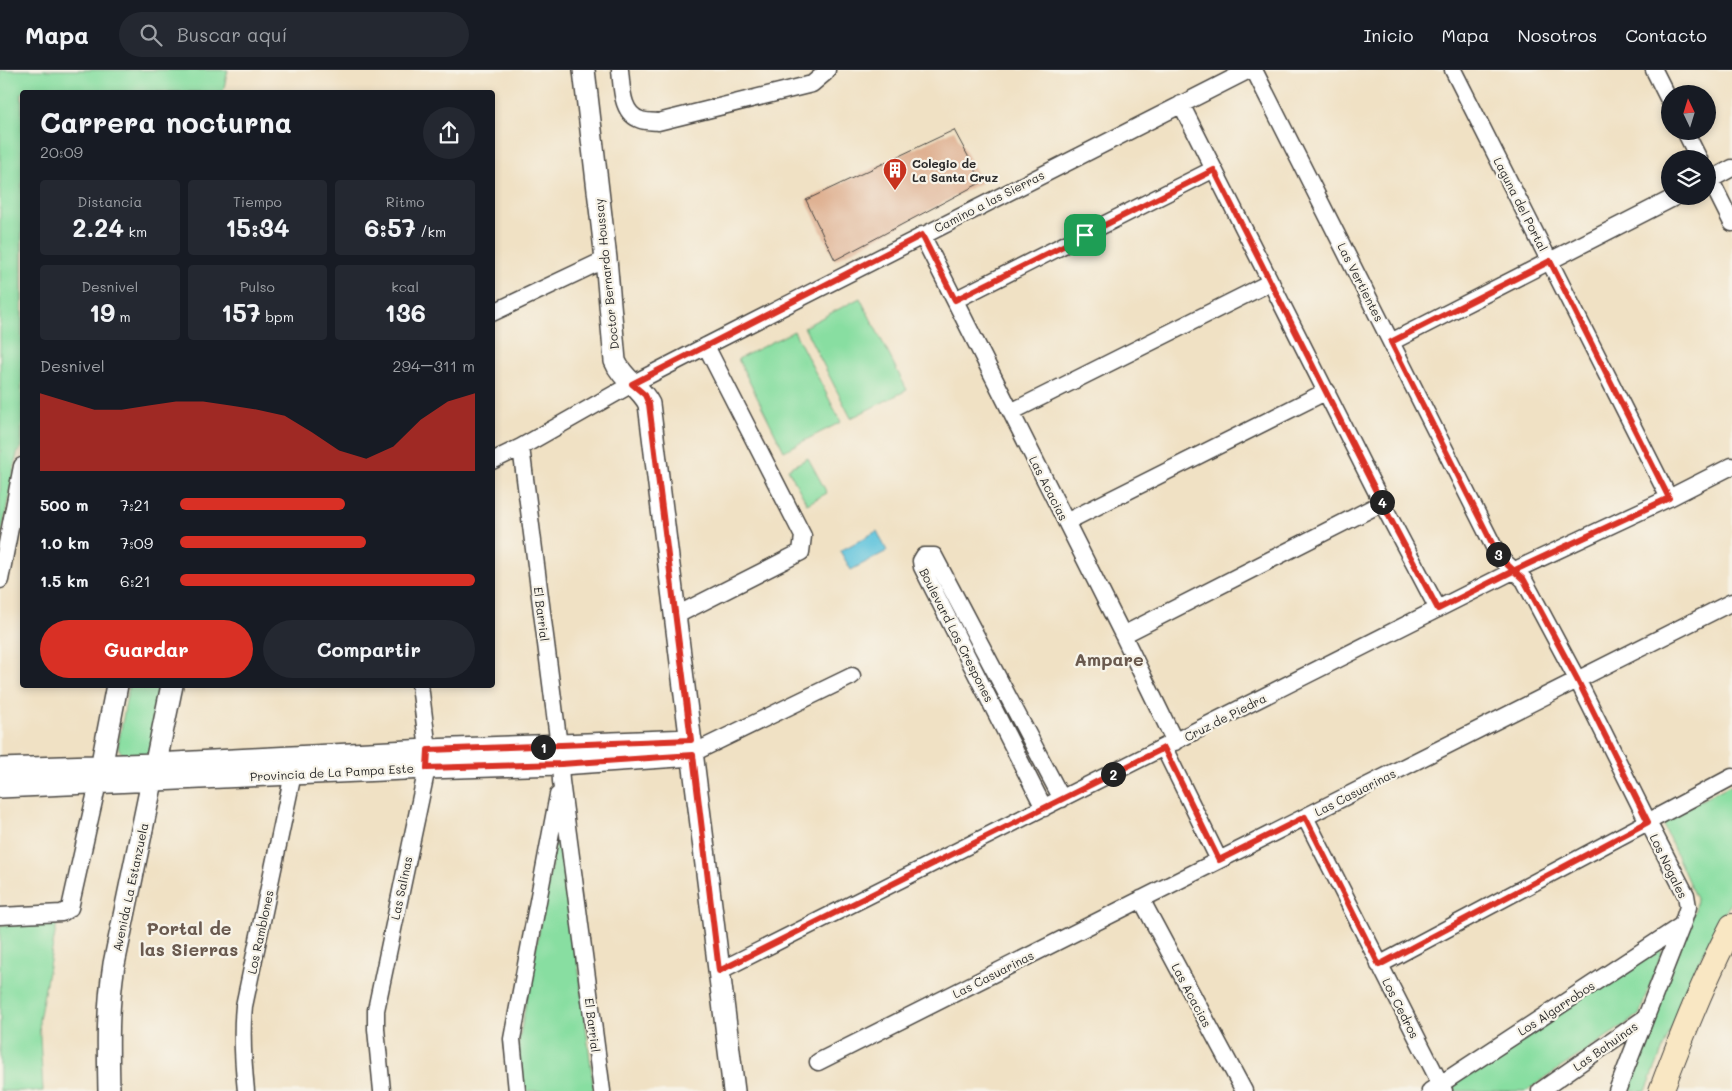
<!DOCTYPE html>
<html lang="es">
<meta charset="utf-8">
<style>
:root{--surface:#171b24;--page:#242831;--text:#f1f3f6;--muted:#9ea1a6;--line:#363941;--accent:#d93025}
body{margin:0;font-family:Mali,sans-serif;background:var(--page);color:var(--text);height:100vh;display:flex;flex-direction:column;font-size:19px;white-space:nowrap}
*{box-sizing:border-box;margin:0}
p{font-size:16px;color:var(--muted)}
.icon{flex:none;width:28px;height:28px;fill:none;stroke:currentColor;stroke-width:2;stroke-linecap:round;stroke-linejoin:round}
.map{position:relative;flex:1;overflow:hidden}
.sheet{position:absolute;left:20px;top:20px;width:475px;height:598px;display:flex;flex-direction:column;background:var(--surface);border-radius:5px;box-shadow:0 2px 8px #0003}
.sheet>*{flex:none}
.needle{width:32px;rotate:356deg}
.fabs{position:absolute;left:1661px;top:15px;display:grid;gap:10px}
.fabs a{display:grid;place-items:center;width:55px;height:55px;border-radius:50%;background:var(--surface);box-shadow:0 2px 8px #0003;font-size:25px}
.pin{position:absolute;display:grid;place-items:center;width:42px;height:42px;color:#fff;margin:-21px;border-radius:10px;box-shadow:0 2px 8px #0006}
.km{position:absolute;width:25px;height:25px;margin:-12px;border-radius:50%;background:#222;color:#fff;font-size:14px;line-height:25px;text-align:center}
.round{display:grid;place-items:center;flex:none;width:52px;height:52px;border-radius:26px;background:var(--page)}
.overview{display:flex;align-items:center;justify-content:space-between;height:85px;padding:0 20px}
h1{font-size:28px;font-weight:700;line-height:38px}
.stats{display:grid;grid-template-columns:repeat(3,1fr);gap:8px;height:85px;padding:5px 20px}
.stats div{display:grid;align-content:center;border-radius:5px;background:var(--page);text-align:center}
.stats b{font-size:25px;font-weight:700}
.stats small{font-size:14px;font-weight:400}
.stats p{font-size:14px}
.chart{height:140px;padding:10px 20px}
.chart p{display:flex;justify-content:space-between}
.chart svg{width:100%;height:90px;margin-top:5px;fill:var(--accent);opacity:.7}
.cta{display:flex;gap:10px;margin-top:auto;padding:10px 20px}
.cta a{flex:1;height:58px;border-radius:30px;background:var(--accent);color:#fff;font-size:20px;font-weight:700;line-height:58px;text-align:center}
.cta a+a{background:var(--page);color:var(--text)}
ul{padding:0 20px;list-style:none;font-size:16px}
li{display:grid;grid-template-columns:80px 60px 1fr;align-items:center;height:38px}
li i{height:12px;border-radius:6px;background:var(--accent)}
header{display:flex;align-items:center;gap:30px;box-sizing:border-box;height:70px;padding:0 25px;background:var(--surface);border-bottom:1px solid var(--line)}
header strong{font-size:24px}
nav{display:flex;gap:28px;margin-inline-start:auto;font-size:18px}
.search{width:350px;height:45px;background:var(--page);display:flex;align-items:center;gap:12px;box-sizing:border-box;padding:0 18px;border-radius:28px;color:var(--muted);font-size:19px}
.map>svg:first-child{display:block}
.green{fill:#88dea1;stroke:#5a8466}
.water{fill:#60c4dd;stroke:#467884}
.building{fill:#dfb192}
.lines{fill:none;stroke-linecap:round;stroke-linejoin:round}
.minor-casing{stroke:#494642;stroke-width:19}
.tertiary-casing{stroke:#494642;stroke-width:24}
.secondary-casing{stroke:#494642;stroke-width:26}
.minor{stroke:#fff;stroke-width:16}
.tertiary{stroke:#fff;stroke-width:21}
.secondary{stroke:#f9e7c3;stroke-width:24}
.route-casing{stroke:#fff;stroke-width:10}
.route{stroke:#d93025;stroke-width:6}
.labels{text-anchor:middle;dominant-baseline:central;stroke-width:4.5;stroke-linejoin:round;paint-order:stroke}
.poi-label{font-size:12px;font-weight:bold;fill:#2b2b2b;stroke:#f7f3e8;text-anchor:start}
.street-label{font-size:12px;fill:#2b2b2b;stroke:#f7f3e8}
.district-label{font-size:18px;font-weight:bold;fill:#6a5a4f;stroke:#f7f3e8}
</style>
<header>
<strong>Mapa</strong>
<div class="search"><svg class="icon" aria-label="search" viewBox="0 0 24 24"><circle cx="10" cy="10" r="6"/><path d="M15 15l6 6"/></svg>Buscar aquí</div>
<nav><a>Inicio</a><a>Mapa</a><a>Nosotros</a><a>Contacto</a></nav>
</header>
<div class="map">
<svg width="1732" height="1021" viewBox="0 0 1732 1021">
<rect width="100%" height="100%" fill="#f7f3e8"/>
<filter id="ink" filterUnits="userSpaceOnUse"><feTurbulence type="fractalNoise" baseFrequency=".02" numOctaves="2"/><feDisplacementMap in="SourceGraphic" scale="10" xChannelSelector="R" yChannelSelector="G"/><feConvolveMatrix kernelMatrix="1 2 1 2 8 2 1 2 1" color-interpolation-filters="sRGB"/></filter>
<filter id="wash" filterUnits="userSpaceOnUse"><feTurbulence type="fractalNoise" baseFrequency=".0096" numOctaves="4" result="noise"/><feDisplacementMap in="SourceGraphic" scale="20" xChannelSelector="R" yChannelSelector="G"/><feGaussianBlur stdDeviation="1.12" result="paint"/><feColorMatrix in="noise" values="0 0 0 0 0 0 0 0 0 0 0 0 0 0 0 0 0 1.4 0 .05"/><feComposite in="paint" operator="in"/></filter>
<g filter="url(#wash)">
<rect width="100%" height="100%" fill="#f0e1c4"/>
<!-- green -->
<path class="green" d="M0 0H228L223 22H22V377L17 384 0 473Z
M860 228 907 320 851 348 804 257Z
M794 261 841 352 784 381 738 289Z
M808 388 827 423 807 434 788 399Z
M129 615H163L150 680 145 685C133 686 121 689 118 676Z
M1732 714V832L1723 845 1696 897 1646 1021H1624L1695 840 1696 829 1665 759 1664 753 1667 748Z
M562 766 594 1021H523L518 976 556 769Z
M57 853 39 950 43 1021H0V856Z
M1658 877 1662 882 1639 945 1526 1021H1455L1454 1018 1457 1010Z"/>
<!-- water -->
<path class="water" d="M877 461 887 481 851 500 840 481Z"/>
<g id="blocks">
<!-- building -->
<path class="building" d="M954 60 982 112 835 190 806 130Z"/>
</g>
</g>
<g filter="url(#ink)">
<use href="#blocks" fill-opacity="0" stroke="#494642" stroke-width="1"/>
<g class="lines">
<defs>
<path id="minor" d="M620 0C622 17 621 44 641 50 646 52 653 51 658 52L812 14 825 3 827 0
M1254 0 1499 487 1524 510 1578 611 1648 752 1686 825 1688 837 1682 855 1617 1021
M1453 0 1669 428
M1654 0 1670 32
M1181 34 1382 433 1438 539
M1685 61 1699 89
M1708 105 1732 153
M1708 111 1732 98
M922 165 1123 565 1175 672
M955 230 1214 99
M492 243 606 189
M1391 272 1677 126
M1011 342 1271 212
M521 377 559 676 561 711 602 1021
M492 391 521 377 632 314 706 276 1249 0
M1066 452 1327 321
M0 510 22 396
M675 546 801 482 803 466 706 276
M1123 565 1382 433
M1164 678 1219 790
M693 683 852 606
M1044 738 922 497 921 491 924 486H934L1062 729
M1305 747 1444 1021
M1141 829 1244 1021
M0 846 62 843 70 838 98 713
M1379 895 1732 707
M719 901 1513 501 1669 428 1732 396
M818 992 1732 532
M246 1021C243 992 241 965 244 936L293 704
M382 1021 376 959V940L427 698 428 680 420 615
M517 1021 512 969 558 725
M1430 1021 1682 855
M1540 1021 1645 948"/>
<path id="tertiary" d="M584 0 606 189 615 291C622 309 641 317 649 334L734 1021
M0 699 155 694 428 680 691 670
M99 708 117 615
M0 717 427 698 561 694 693 685
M109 1021C108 976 107 939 114 894L172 615"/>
<path id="secondary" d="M1661 1021C1682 965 1704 909 1732 856"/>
</defs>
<!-- minor casing -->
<use href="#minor" class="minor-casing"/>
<!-- tertiary casing -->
<use href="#tertiary" class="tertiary-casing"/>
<!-- secondary casing -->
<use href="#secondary" class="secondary-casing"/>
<!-- minor -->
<use href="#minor" class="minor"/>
<!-- tertiary -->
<use href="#tertiary" class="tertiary"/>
<!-- secondary -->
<use href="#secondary" class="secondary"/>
</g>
</g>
<g class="lines" filter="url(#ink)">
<defs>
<path id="route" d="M1085 165 955 230 922 165 632 314 645 325 649 334 691 670 428 680 427 698 561 694 693 685 719 901 1164 678 1219 790 1305 747 1379 895 1648 752 1578 611 1524 510 1499 487 1391 272 1550 191 1669 428 1513 501 1438 539 1382 433 1214 100 1085 165"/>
</defs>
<!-- route casing -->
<use href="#route" class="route-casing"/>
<!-- route -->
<use href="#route" class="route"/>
</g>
<!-- icons -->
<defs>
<symbol id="building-pin" viewBox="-11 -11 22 30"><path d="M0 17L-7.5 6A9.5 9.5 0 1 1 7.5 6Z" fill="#c8321e" stroke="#f7f3e8"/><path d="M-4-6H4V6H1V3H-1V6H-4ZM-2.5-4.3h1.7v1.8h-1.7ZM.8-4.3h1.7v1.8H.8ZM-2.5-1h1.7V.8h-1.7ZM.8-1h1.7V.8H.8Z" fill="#fff"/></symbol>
</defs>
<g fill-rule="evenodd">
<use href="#building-pin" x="881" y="86" width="28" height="38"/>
</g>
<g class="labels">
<!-- poi labels -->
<g class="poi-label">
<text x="912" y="93">Colegio de<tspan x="912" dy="14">La Santa Cruz</tspan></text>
</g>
<!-- street labels -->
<g class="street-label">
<text transform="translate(989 131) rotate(-27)">Camino a las Sierras</text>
<text transform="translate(1521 134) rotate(63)">Laguna del Portal</text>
<text transform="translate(606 204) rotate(-96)">Doctor Bernardo Houssay</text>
<text transform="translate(1361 212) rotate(63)">Las Vertientes</text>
<text transform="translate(1049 418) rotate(63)">Las Acacias</text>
<text transform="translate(542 544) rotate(83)">El Barrial</text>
<text transform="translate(957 565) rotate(63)">Boulevard Los Crespones</text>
<text transform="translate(1225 647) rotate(-27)">Cruz de Piedra</text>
<text transform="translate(332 702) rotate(-3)">Provincia de La Pampa Este</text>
<text transform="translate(1355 722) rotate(-27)">Las Casuarinas</text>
<text transform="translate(1669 796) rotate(64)">Los Nogales</text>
<text transform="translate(130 817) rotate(-78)">Avenida La Estanzuela</text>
<text transform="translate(401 818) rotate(-78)">Las Salinas</text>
<text transform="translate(260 862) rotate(-78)">Los Ramblones</text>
<text transform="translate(993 904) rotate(-27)">Las Casuarinas</text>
<text transform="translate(1192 925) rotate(62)">Las Acacias</text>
<text transform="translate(1401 938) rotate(63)">Los Cedros</text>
<text transform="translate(1556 938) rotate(-33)">Los Algarrobos</text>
<text transform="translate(593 955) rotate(83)">El Barrial</text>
<text transform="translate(1605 976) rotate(-35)">Las Bahuinas</text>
</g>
<!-- district labels -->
<g class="district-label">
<text x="1109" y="589">Ampare</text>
<text x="189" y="858">Portal de<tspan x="189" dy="21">las Sierras</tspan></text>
</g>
</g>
</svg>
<div class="fabs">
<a><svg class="needle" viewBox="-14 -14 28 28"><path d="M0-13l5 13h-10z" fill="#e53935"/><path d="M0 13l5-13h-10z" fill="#9ea1a6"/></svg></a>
<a><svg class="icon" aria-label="layers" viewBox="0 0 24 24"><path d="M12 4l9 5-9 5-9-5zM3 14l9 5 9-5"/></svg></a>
</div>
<div class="pin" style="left:1085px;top:165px;background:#1e9e55"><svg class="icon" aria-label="arrive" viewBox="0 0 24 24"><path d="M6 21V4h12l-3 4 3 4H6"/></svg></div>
<b class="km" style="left:543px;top:677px">1</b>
<b class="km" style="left:1113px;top:704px">2</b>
<b class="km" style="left:1498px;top:484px">3</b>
<b class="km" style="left:1382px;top:432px">4</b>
<section class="sheet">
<div class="overview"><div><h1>Carrera nocturna</h1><p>20:09</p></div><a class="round"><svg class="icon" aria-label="share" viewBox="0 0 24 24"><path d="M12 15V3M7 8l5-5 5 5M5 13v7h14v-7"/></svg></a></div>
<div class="stats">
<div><p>Distancia</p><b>2.24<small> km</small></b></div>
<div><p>Tiempo</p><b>15:34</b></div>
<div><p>Ritmo</p><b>6:57<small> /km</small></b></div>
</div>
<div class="stats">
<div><p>Desnivel</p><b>19<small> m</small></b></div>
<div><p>Pulso</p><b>157<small> bpm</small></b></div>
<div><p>kcal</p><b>136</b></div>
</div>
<div class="chart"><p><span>Desnivel</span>294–311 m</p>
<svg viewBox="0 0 160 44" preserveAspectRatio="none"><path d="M0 44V6L10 10L20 14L30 14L40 12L50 10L60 10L70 12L80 14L90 17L100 25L110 34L120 38L130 32L140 19L150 10L160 6V44z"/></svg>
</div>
<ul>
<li><b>500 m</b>7:21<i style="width:56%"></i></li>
<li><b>1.0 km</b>7:09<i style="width:63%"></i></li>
<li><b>1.5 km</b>6:21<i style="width:100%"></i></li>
</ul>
<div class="cta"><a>Guardar</a><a>Compartir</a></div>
</section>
</div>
